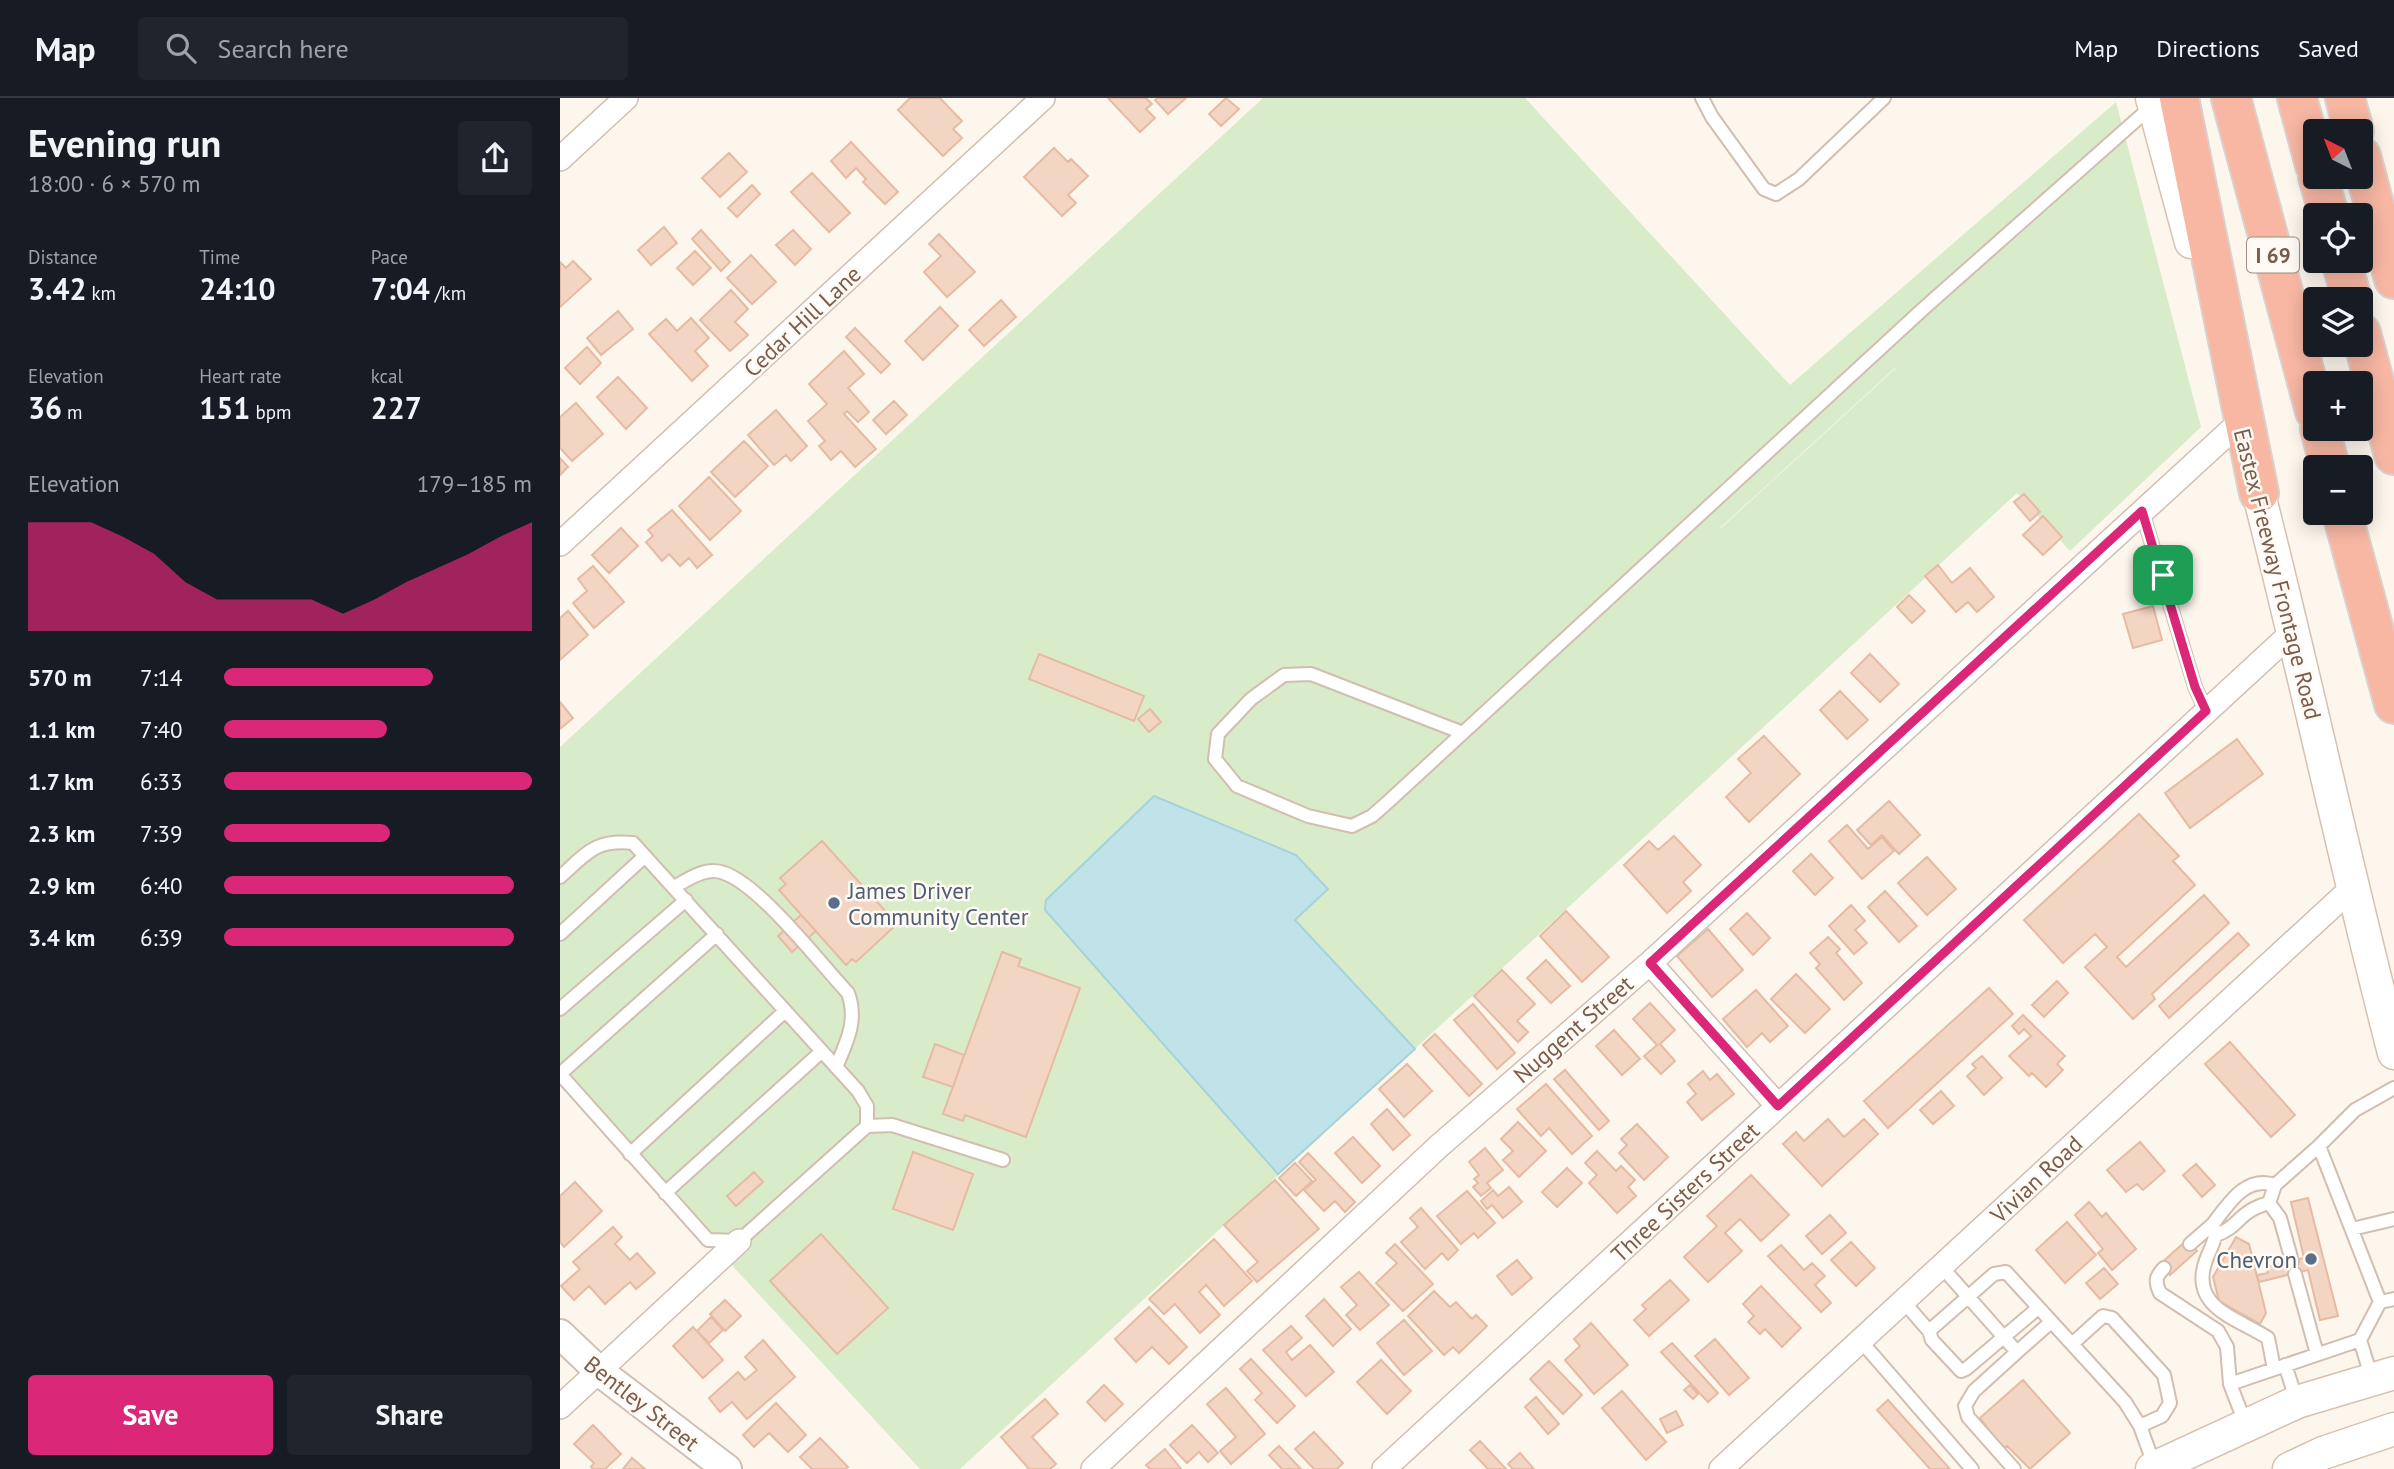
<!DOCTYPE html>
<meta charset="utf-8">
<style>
:root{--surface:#171b24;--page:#20242c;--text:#f1f3f6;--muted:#9ea1a6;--line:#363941;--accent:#db2777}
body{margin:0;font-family:"PT Sans",sans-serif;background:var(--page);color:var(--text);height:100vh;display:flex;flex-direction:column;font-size:26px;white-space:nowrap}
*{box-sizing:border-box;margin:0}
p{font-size:23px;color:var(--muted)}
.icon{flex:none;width:38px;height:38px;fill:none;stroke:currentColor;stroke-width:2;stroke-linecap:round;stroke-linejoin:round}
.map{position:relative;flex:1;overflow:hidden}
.sheet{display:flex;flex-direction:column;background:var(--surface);width:560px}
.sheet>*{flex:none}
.needle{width:46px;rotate:318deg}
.fabs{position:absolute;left:1743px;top:21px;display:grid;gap:14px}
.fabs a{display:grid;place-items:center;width:70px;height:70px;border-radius:7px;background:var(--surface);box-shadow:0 4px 18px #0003;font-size:35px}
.pin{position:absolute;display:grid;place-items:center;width:60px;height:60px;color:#fff;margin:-30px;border-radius:14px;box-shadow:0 4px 10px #0006}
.round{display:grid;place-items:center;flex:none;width:74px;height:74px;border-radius:7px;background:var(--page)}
.headline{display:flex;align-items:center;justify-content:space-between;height:119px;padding:0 28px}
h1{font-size:38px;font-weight:600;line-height:52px}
.metrics{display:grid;grid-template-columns:repeat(3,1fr);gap:10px;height:119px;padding:7px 28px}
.metrics div{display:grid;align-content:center}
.metrics b{font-size:30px;font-weight:600}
.metrics small{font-size:19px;font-weight:400}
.metrics p{font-size:19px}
.chart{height:196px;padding:14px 28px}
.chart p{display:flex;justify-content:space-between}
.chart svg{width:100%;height:126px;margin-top:7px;fill:var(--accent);opacity:.7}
.primary-button{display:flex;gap:14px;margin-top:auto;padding:14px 28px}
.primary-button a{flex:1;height:80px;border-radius:7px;background:var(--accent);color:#fff;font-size:28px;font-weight:600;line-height:80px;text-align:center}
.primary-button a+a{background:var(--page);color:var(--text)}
ul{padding:0 28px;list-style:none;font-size:23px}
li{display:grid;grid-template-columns:112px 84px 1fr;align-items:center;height:52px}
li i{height:18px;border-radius:9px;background:var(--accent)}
header{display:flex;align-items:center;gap:42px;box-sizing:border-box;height:98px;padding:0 35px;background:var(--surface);border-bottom:2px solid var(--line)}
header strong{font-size:33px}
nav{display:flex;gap:38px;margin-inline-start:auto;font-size:24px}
.search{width:490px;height:63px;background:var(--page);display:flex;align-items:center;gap:18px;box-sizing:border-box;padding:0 24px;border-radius:7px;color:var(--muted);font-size:26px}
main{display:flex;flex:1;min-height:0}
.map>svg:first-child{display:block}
.green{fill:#d8ecc9;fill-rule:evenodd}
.water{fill:#bfe3e8;stroke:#a5d3da;stroke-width:2}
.building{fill:#f3d5c3;stroke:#e6bba3;stroke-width:2}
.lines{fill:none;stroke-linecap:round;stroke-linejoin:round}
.service-casing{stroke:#d1beb0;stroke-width:16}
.minor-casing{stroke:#d1beb0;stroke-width:26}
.tertiary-casing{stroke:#d1beb0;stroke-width:32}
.secondary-casing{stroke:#d6c0b0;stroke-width:35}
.motorway-casing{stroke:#dad1cd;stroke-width:42}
.service{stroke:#fff;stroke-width:12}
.minor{stroke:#fff;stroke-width:23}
.tertiary{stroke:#fff;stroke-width:28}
.secondary{stroke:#fff;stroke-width:32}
.motorway{stroke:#f7b7a3;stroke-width:38}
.route-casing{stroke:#fff;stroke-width:14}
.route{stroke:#db2777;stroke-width:9}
.service-dot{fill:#5c6f8a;stroke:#fffaf3;stroke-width:2.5}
.labels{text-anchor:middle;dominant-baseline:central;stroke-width:5;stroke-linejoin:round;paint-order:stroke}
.shield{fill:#fffaf3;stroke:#a28b7f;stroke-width:2}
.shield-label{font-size:21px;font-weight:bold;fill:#7a5c4d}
.street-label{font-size:23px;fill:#7a5c4d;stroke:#fffaf3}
.service-label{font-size:23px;fill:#4e5e75;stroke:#fffaf3;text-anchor:start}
</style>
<header>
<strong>Map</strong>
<div class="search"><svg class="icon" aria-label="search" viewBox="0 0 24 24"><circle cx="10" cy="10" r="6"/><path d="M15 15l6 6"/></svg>Search here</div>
<nav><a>Map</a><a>Directions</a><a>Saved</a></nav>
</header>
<main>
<section class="sheet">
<div class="headline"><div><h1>Evening run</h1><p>18:00 · 6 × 570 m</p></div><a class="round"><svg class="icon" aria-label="share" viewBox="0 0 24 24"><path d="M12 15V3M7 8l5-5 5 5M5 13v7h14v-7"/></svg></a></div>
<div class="metrics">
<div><p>Distance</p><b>3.42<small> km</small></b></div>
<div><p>Time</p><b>24:10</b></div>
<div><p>Pace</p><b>7:04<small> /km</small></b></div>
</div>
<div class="metrics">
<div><p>Elevation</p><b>36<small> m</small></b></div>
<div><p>Heart rate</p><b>151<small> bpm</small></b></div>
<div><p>kcal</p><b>227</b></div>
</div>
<div class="chart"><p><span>Elevation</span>179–185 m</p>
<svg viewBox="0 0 160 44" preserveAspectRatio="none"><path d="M0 44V6L10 6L20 6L30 11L40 17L50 27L60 33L70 33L80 33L90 33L100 38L110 33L120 27L130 22L140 17L150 11L160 6V44z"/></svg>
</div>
<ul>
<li><b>570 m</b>7:14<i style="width:68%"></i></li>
<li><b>1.1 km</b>7:40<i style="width:53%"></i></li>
<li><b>1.7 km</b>6:33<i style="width:100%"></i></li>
<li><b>2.3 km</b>7:39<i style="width:54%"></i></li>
<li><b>2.9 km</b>6:40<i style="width:94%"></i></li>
<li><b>3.4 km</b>6:39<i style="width:94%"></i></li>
</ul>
<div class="primary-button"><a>Save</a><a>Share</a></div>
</section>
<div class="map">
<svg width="1834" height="1371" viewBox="0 0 1834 1371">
<rect width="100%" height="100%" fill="#fdf6ec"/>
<!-- green -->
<path class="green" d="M703 0H965L1230 287 1556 4 1641 329 1510 453 1457 395 400 1371H360L0 981V649ZM1335 270H1336L1160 431V430Z"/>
<!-- water -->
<path class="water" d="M594 698 736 757 768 791 735 822 855 951 718 1076 485 812 486 802Z"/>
<!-- building -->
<path class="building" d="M350 0H380L402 23 393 31 402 40 383 58 338 12Z
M548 0H586L592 6 586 11 595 20 580 34Z
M597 0H626L608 16 595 2Z
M666 0 679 11 661 28 649 16Z
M291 44 338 94 325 106 303 84 306 81 296 70 286 80 271 63Z
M494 50 508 64 511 61 528 78 508 97 516 105 502 118 464 79Z
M169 55 187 74 160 99 142 80Z
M252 75 290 115 269 134 231 94Z
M192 87 200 96 177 119 168 110Z
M104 129 117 145 91 167 78 152Z
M141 132 170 164 161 173 132 141Z
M233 132 251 151 235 167 216 147Z
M379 136 415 174 387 199 364 174 381 158 369 146Z
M135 153 151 170 133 187 117 170Z
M191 157 216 184 192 206 167 180Z
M13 163 31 181 0 209V164L6 170Z
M171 192 188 211 175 224 188 237 170 253 140 222Z
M441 202 456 219 424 248 409 232Z
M380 209 398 228 363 262 345 243Z
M58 213 73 231 41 257 27 240Z
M131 220 149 240 135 253 148 268 132 283 89 236 106 221 117 233Z
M295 230 330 266 321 275 286 239Z
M27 249 41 265 20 286 5 270Z
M284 253 304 276 288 290 309 314 298 324 287 313 284 316 316 351 295 369 281 353 271 362 259 348 265 343 248 323 267 306 249 286Z
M58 279 87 310 66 331 37 299Z
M334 303 347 317 326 336 313 322Z
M16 305 43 336 12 363 0 350V319Z
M216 312 247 348 231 363 226 357 214 367 188 337Z
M184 343 208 368 175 399 151 374Z
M0 360 8 369 0 377Z
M149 379 181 413 150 442 119 408Z
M1464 396 1480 414 1470 423 1454 404Z
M112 412 152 457 137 470 129 460 120 468 109 456 102 463 86 444 93 438 88 432Z
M1483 418 1502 439 1483 457 1463 437Z
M61 430 78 448 49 475 32 457Z
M1378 467 1392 485 1410 470 1434 499 1417 514 1408 504 1396 514 1365 478Z
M33 468 64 504 34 530 13 505 27 493 18 481Z
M1349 497 1365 513 1352 525 1337 509Z
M1593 508 1602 542 1573 550 1563 516Z
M8 513 28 537 0 562V520Z
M479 556 584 598 574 623 469 581Z
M1310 556 1339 586 1320 604 1291 575Z
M1280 593 1308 622 1287 641 1260 612Z
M0 604 13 620 0 631Z
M590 611 601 624 589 634 578 621Z
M1204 638 1240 676 1189 724 1166 699 1191 675 1178 661Z
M1677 641 1703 676 1630 730 1605 695Z
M1329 703 1360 737 1339 756 1322 737 1311 747 1297 732Z
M1579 716 1619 758 1613 763 1635 787 1557 859 1566 869 1644 797 1669 825 1592 896 1595 901 1573 921 1525 869 1547 849 1535 836 1503 865 1464 822Z
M1287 727 1308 751 1322 739 1334 753 1302 781 1269 743Z
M1114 738 1141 767 1123 784 1131 793 1107 815 1064 767 1089 743 1098 752Z
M262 743 337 826 296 864 292 861 286 867 219 792 226 786 220 780Z
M1251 756 1273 780 1255 797 1233 773Z
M1367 759 1396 791 1367 817 1338 785Z
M1325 793 1357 828 1339 844 1308 809Z
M1291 807 1305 823 1295 832 1307 845 1294 856 1269 828Z
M1006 813 1049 859 1022 884 980 838Z
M1187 815 1210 840 1193 857 1170 831Z
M241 817 256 833 232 854 218 838Z
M1148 831 1183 872 1152 899 1117 858Z
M1678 835 1689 847 1609 920 1599 908Z
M1268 839 1280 851 1276 855 1302 885 1284 902 1256 870 1260 866 1250 855Z
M442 854 461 861 458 868 520 890 466 1039 405 1017 403 1023 383 1016Z
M986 862 1010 888 991 905 967 880Z
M942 872 975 906 957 923 968 934 958 944 914 898Z
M1236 876 1270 911 1245 935 1211 901Z
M1497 883 1508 895 1484 919 1472 907Z
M1429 890 1453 916 1328 1030 1304 1003Z
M1196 892 1228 928 1210 944 1202 935 1187 949 1163 921Z
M1090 905 1115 932 1100 946 1115 963 1101 976 1084 958 1097 947 1073 921Z
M913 906 955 955 937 971 894 922Z
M1463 917 1505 958 1497 966 1503 972 1486 989 1472 975 1469 978 1449 958 1471 938 1464 931 1459 936 1452 928Z
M1054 932 1080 961 1062 977 1036 948Z
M875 936 922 986 909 998 863 947Z
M1670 944 1735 1017 1711 1039 1645 966Z
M375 946 404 957 393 989 363 979Z
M1422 958 1442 980 1424 997 1407 978 1416 970 1412 966Z
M847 966 872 993 844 1019 819 991Z
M1005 972 1049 1023 1039 1032 994 981Z
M1143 973 1150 982 1157 976 1174 996 1142 1022 1127 1004 1136 996 1128 986Z
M986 986 1032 1038 1012 1056 989 1030 981 1038 957 1011Z
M1381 993 1394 1008 1373 1026 1360 1012Z
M827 1011 850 1037 833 1052 811 1026Z
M1268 1021 1284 1039 1304 1021 1318 1036 1262 1088 1223 1046 1236 1034 1244 1043Z
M958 1024 986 1053 959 1079 943 1062 953 1053 941 1041Z
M1077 1026 1108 1059 1084 1082 1059 1055 1067 1047 1061 1041Z
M793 1039 820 1068 802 1085 775 1055Z
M1580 1044 1605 1073 1583 1092 1577 1086 1566 1094 1547 1072Z
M925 1050 943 1072 927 1085 931 1090 921 1098 913 1089 918 1085 914 1081 919 1077 909 1064Z
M1037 1053 1056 1073 1061 1068 1075 1082 1068 1089 1076 1098 1057 1115 1029 1085 1037 1077 1025 1065Z
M353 1054 413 1076 393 1132 333 1111Z
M748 1055 795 1104 785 1114 775 1103 764 1113 744 1092 756 1082 739 1064Z
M735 1065 752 1083 736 1098 719 1080Z
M1636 1066 1655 1087 1642 1099 1623 1077Z
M1007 1070 1022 1085 997 1109 982 1094Z
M194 1074 203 1084 176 1108 167 1098Z
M1191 1077 1229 1117 1201 1143 1180 1121 1165 1135 1182 1153 1148 1184 1124 1159 1157 1128 1147 1118Z
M715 1082 759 1131 697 1184 687 1173 698 1164 664 1127Z
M15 1084 42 1113 4 1149 0 1144V1098Z
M949 1089 962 1104 943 1120 932 1107 927 1111 921 1103 933 1092 938 1098Z
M907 1093 935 1125 918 1140 914 1135 901 1146 877 1118Z
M1748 1100 1778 1218 1760 1222 1748 1172 1699 1184 1697 1177 1708 1175 1706 1169 1744 1160 1731 1104Z
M1529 1104 1542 1119 1546 1115 1576 1151 1552 1172 1538 1155 1543 1151 1515 1117Z
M861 1110 898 1152 888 1162 882 1155 865 1171 841 1144 858 1129 850 1120Z
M1270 1117 1286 1135 1262 1156 1246 1138Z
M1507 1124 1536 1157 1505 1185 1476 1152Z
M53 1129 62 1139 55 1146 70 1162 77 1155 95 1175 76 1191 70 1184 45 1206 29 1188 14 1202 1 1188 20 1171 13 1164Z
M261 1136 328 1210 277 1256 210 1183Z
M1676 1139 1689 1146 1706 1215 1700 1226 1659 1203 1653 1179Z
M654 1141 692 1183 664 1208 646 1187 639 1194 660 1217 640 1235 615 1206 604 1216 589 1201Z
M1627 1142 1637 1153 1610 1177 1600 1166Z
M1291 1144 1315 1170 1296 1188 1271 1162Z
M835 1146 873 1186 843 1213 816 1185 837 1165 826 1155Z
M1221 1147 1244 1172 1252 1165 1265 1178 1255 1187 1271 1205 1261 1214 1208 1158Z
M957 1162 972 1180 952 1197 937 1178Z
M1544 1170 1558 1186 1540 1201 1526 1185Z
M799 1174 829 1207 800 1232 786 1217 797 1207 781 1189Z
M1110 1182 1129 1202 1089 1238 1074 1222 1086 1211 1082 1207Z
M1201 1188 1241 1230 1222 1249 1205 1231 1200 1236 1188 1224 1194 1218 1183 1206Z
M874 1193 890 1209 896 1204 912 1221 916 1217 927 1228 899 1255 893 1249 884 1257 848 1218Z
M764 1201 791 1231 773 1248 746 1218Z
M165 1202 181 1218 165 1233 150 1216Z
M589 1209 627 1249 609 1266 592 1249 576 1264 555 1241Z
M151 1219 163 1232 149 1245 137 1233Z
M844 1222 872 1253 844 1277 817 1245Z
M1031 1225 1068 1267 1034 1296 1005 1262 1020 1248 1014 1241Z
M731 1228 742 1240 726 1254 732 1262 750 1247 774 1274 746 1298 703 1252Z
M133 1229 163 1262 143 1280 113 1248Z
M1155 1241 1189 1280 1169 1297 1135 1258Z
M203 1242 235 1279 187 1321 172 1304 160 1314 149 1300 178 1274 185 1282 197 1272 185 1259Z
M1112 1245 1158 1295 1148 1304 1101 1254Z
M691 1261 735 1308 717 1325 695 1302 702 1295 680 1271Z
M821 1262 851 1293 827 1316 797 1284Z
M989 1263 1022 1297 1003 1316 970 1281Z
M1463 1282 1510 1335 1470 1371 1447 1348 1443 1351 1420 1320Z
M544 1287 563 1306 545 1323 527 1304Z
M1130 1287 1138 1296 1133 1301 1124 1292Z
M666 1290 705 1336 671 1366 660 1353 676 1339 647 1306Z
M1062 1293 1106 1344 1086 1362 1042 1310Z
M976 1299 999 1326 988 1336 965 1309Z
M485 1301 498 1316 472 1339 496 1366 490 1371H469L441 1339Z
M1328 1302 1390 1371H1370L1317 1312Z
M216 1305 246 1337 228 1354 209 1335 194 1349 183 1337Z
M1116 1313 1123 1327 1107 1335 1100 1321Z
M33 1327 61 1356 45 1371H33L31 1369 34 1365 14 1346Z
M632 1327 658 1355 648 1364 639 1354 627 1365 610 1347Z
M754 1334 783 1365 777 1371H754L735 1351Z
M260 1340 288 1369 286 1371H252L240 1359Z
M920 1343 946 1371H928L910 1352Z
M719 1348 741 1371H722L709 1357Z
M605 1351 621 1371H590L586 1367Z
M960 1355 974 1371H953L948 1366Z
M72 1360 85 1371H63Z"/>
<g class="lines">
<defs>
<path id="service" d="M1142 0 1152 19 1204 91 1216 96 1239 81 1324 0
M1582 413 1635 589 1646 613
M903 635 751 576 724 577 691 601 658 636 655 661 677 688 748 718 792 728 812 718 829 703 1363 211 1591 9
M0 779C27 755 35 741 73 745L298 993 307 1008V1028L179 1143 148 1142 0 976 157 836
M114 789C129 781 146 768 164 775 201 788 259 864 288 895 298 922 287 944 276 969
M0 836 85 758
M0 911 126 802
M307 1028 332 1027 443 1062
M70 1056 225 913
M105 1095 261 954
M1709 1105 1720 1120 1732 1163
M1792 1131 1834 1121
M1656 1137C1680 1129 1678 1113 1709 1105L1715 1087 1759 1048
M1630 1146 1653 1126
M1381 1168 1457 1254 1491 1224
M1604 1170C1595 1179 1595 1184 1600 1195L1658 1233 1667 1249 1670 1286
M1735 1176 1757 1256
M1343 1203 1369 1233
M1820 1204 1834 1201
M1478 1210 1406 1271 1401 1273 1372 1242 1369 1233 1434 1176 1446 1174 1565 1304 1580 1328 1595 1369
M1300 1242 1412 1371
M1800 1242 1812 1281
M1512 1246 1543 1218 1552 1220 1604 1277 1610 1305 1602 1318 1580 1328
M1725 1267 1737 1303
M1714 1271 1708 1240C1675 1219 1629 1209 1646 1162 1651 1148 1658 1141 1653 1126 1669 1105 1686 1077 1715 1087
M1686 1327 1670 1286 1800 1242 1820 1204 1759 1048 1795 1012 1834 990
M1454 1371 1408 1319 1405 1308 1414 1293 1457 1254"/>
<path id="minor" d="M0 61 66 0
M0 446 483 0
M1090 865 1218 1008
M0 1309 179 1143
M533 1371 879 1048 1090 865 1680 324
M824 1371 1735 532
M1161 1371 1791 791"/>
<path id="tertiary" d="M0 1236 40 1274 167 1371"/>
<path id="secondary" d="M1592 0 1631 144
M1693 373C1743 566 1784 762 1834 955
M1592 1371 1737 1304 1834 1275
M1729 1371 1763 1355 1834 1331"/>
<path id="motorway" d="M1619 0 1699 395
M1671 0 1755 313
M1737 0 1755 67
M1785 0 1794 33
M1801 58 1834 181
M1758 79 1769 117
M1781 163 1792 201
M1801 235 1834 357
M1760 331 1770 369
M1782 415 1834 606"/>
</defs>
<!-- service casing -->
<use href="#service" class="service-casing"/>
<!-- minor casing -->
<use href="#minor" class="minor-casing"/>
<!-- tertiary casing -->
<use href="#tertiary" class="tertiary-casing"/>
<!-- secondary casing -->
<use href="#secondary" class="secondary-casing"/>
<!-- motorway casing -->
<use href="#motorway" class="motorway-casing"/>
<!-- service -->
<use href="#service" class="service"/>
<!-- minor -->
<use href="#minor" class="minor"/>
<!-- tertiary -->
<use href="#tertiary" class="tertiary"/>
<!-- secondary -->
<use href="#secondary" class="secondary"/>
<!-- motorway -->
<use href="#motorway" class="motorway"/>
</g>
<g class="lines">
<defs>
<path id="route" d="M1582 413 1635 589 1646 613 1218 1008 1090 865Z"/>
</defs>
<!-- route casing -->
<use href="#route" class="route-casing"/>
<!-- route -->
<use href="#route" class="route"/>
</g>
<!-- markers -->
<g class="service-dot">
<circle cx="274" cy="805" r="7"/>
<circle cx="1751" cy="1161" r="7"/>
</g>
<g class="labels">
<!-- shield labels -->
<rect class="shield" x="1687" y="139.5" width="52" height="35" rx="5"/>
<g class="shield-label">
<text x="1713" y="157">I 69</text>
</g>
<!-- street labels -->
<g class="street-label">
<text transform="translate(242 223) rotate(-43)">Cedar Hill Lane</text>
<text transform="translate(1718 476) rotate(76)">Eastex Freeway Frontage Road</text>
<text transform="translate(1013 931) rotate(-41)">Nuggent Street</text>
<text transform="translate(1476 1081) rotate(-43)">Vivian Road</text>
<text transform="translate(1125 1094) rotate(-43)">Three Sisters Street</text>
<text transform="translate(82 1305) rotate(38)">Bentley Street</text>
</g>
<!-- service labels -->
<g class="service-label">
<text x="288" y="792">James Driver<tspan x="288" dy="26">Community Center</tspan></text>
<text x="1737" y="1161" text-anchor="end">Chevron</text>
</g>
</g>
</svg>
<div class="fabs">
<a><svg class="needle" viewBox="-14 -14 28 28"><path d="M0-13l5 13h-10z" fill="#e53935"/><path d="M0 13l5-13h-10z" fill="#9ea1a6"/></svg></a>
<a><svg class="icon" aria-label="locate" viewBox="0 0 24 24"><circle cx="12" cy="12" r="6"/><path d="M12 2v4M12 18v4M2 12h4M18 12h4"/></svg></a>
<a><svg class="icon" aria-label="layers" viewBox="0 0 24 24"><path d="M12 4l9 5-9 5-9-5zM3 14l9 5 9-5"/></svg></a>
<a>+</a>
<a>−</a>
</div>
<div class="pin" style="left:1603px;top:477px;background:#1e9e55"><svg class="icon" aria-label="arrive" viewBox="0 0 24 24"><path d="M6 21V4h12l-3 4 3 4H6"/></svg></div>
</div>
</main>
